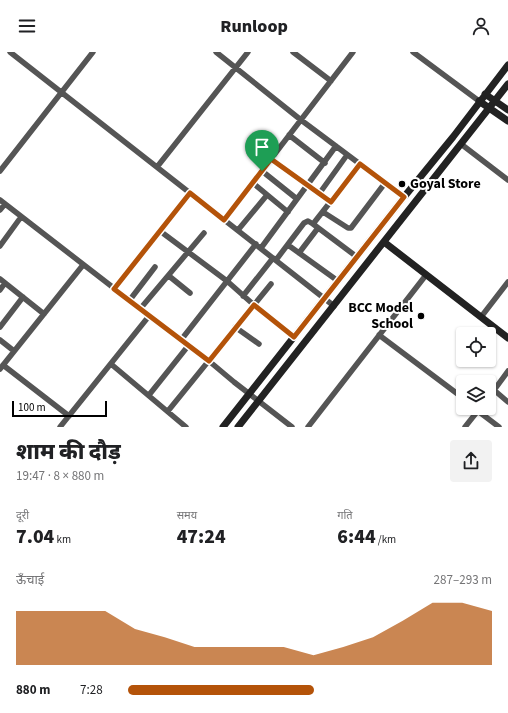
<!DOCTYPE html>
<html lang="hi">
<meta charset="utf-8">
<style>
:root{--surface:#fff;--page:#f2f2f2;--text:#202124;--muted:#757577;--accent:#b45309}
body{margin:0;font-family:"Source Sans 3","Noto Sans Devanagari",sans-serif;background:var(--page);color:var(--text);height:100vh;display:flex;flex-direction:column;font-size:15px;white-space:nowrap}
*{box-sizing:border-box;margin:0}
p{font-size:13px;color:var(--muted)}
.icon{flex:none;width:22px;height:22px;fill:none;stroke:currentColor;stroke-width:2;stroke-linecap:round;stroke-linejoin:round}
.map{position:relative;height:375px;overflow:hidden}
.panel{display:flex;flex-direction:column;background:var(--surface);flex:1}
.panel>*{flex:none}
.buttons{position:absolute;left:456px;top:275px;display:grid;gap:8px}
.buttons a{display:grid;place-items:center;width:40px;height:40px;border-radius:4px;background:var(--surface);box-shadow:0 1px 3px #0004;font-size:20px}
.scale{position:absolute;left:12px;bottom:10px;width:95px;box-sizing:border-box;padding-left:4px;border:2px solid #000;border-top:0;font-size:11px;line-height:14px;white-space:nowrap;color:#000;-webkit-text-stroke:3px #fff;paint-order:stroke}
.pin{position:absolute;display:grid;place-items:center;width:34px;height:34px;color:#fff;margin:-41px -17px;border-radius:50% 50% 50% 0;rotate:-45deg;box-shadow:0 0 4px #0007}
.pin .icon{rotate:45deg}
.round{display:grid;place-items:center;flex:none;width:42px;height:42px;border-radius:4px;background:var(--page)}
.overview{display:flex;align-items:center;justify-content:space-between;height:68px;padding:0 16px}
h1{font-size:22px;font-weight:800;line-height:30px}
.figures{display:grid;grid-template-columns:repeat(3,1fr);gap:6px;height:68px;padding:4px 16px}
.figures div{display:grid;align-content:center}
.figures b{font-size:20px;font-weight:800}
.figures small{font-size:11px;font-weight:400}
.figures p{font-size:11px}
.chart{height:112px;padding:8px 16px}
.chart p{display:flex;justify-content:space-between}
.chart svg{width:100%;height:72px;margin-top:4px;fill:var(--accent);opacity:.7}
ul{padding:0 16px;list-style:none;font-size:13px}
li{display:grid;grid-template-columns:64px 48px 1fr;align-items:center;height:30px}
li i{height:10px;border-radius:5px;background:var(--accent)}
header{display:flex;justify-content:space-between;align-items:center;height:52px;padding:0 16px;background:var(--surface);font-size:18px;font-weight:800}
.map>svg:first-child{display:block}
.lines{fill:none;stroke-linecap:round;stroke-linejoin:round}
.street{stroke:#555;stroke-width:5.5}
.secondary{stroke:#222;stroke-width:7}
.route-casing{stroke:#fff;stroke-width:8}
.route{stroke:#b45309;stroke-width:5}
.poi-dot{fill:#000;stroke:#fff;stroke-width:1.5}
.labels{text-anchor:middle;dominant-baseline:central;stroke-width:4;stroke-linejoin:round;paint-order:stroke}
.poi-label{font-size:14px;font-weight:bold;fill:#000;stroke:#fff;text-anchor:start}
</style>
<header><svg class="icon" aria-label="menu" viewBox="0 0 24 24"><path d="M4 6h16M4 12h16M4 18h16"/></svg>Runloop<svg class="icon" aria-label="person" viewBox="0 0 24 24"><circle cx="12" cy="8" r="4"/><path d="M4 21q1-7 8-7t8 7"/></svg></header>
<div class="map">
<svg width="508" height="375" viewBox="0 0 508 375">
<rect width="100%" height="100%" fill="#fff"/>
<g class="lines">
<!-- street -->
<path class="street" d="M10 0 334 254
M216 0 301 68 404 145
M293 0 331 29
M413 0 479 49
M289 83 325 111
M461 92 508 128
M271 107 331 150
M157 115 248 0
M0 119 93 0
M262 119 297 147
M253 131 288 160
M319 142 347 103
M0 148 181 288 209 309 234 330 292 375
M0 158 5 152
M323 160 348 176H351L385 131
M224 168 353 0
M238 178 267 143
M160 179 227 229 254 253 294 285
M288 193 338 229
M0 194 21 165
M261 196 336 94
M299 201 318 176
M357 205 313 172 360 112
M276 208 304 171 308 169 313 172
M169 224 190 241
M0 227 44 262
M114 237 190 141
M0 238 5 231
M243 244 273 206
M129 249 155 215
M140 257 204 181
M481 265 508 230
M0 275 23 245
M235 275 259 292
M379 283 463 346
M0 288 14 299
M181 288 256 192
M111 312 186 375
M3 313 69 364
M0 317 83 213
M494 338 508 350
M149 343 188 294
M489 345 508 319
M474 356 499 375
M168 359 271 232
M60 375 149 264
M308 375 426 223
M465 375 480 356"/>
<!-- secondary -->
<path class="secondary" d="M485 42 508 58
M479 49 508 69
M384 190 508 286
M223 375 404 145 453 85 508 13
M238 375 508 32"/>
</g>
<g class="lines">
<defs>
<path id="route" d="M271 107 331 150 360 112 404 145 294 285 254 253 209 309 114 237 190 141 224 168Z"/>
</defs>
<!-- route casing -->
<use href="#route" class="route-casing"/>
<!-- route -->
<use href="#route" class="route"/>
</g>
<!-- markers -->
<g class="poi-dot">
<circle cx="402" cy="132" r="4"/>
<circle cx="421" cy="264" r="4"/>
</g>
<g class="labels">
<!-- poi labels -->
<g class="poi-label">
<text x="410" y="132">Goyal Store</text>
<text x="413" y="256" text-anchor="end">BCC Model<tspan x="413" dy="16">School</tspan></text>
</g>
</g>
</svg>
<div class="buttons">
<a><svg class="icon" aria-label="locate" viewBox="0 0 24 24"><circle cx="12" cy="12" r="6"/><path d="M12 2v4M12 18v4M2 12h4M18 12h4"/></svg></a>
<a><svg class="icon" aria-label="layers" viewBox="0 0 24 24"><path d="M12 4l9 5-9 5-9-5zM3 14l9 5 9-5"/></svg></a>
</div>
<div class="scale">100 m</div>
<div class="pin" style="left:262px;top:119px;background:#1e9e55"><svg class="icon" aria-label="arrive" viewBox="0 0 24 24"><path d="M6 21V4h12l-3 4 3 4H6"/></svg></div>
</div>
<section class="panel">
<div class="overview"><div><h1>शाम की दौड़</h1><p>19:47 · 8 × 880 m</p></div><a class="round"><svg class="icon" aria-label="share" viewBox="0 0 24 24"><path d="M12 15V3M7 8l5-5 5 5M5 13v7h14v-7"/></svg></a></div>
<div class="figures">
<div><p>दूरी</p><b>7.04<small> km</small></b></div>
<div><p>समय</p><b>47:24</b></div>
<div><p>गति</p><b>6:44<small> /km</small></b></div>
</div>
<div class="chart"><p><span>ऊँचाई</span>287–293 m</p>
<svg viewBox="0 0 160 44" preserveAspectRatio="none"><path d="M0 44V11L10 11L20 11L30 11L40 22L50 27L60 33L70 33L80 33L90 33L100 38L110 33L120 27L130 17L140 6L150 6L160 11V44z"/></svg>
</div>
<ul>
<li><b>880 m</b>7:28<i style="width:51%"></i></li>
</ul>
</section>
